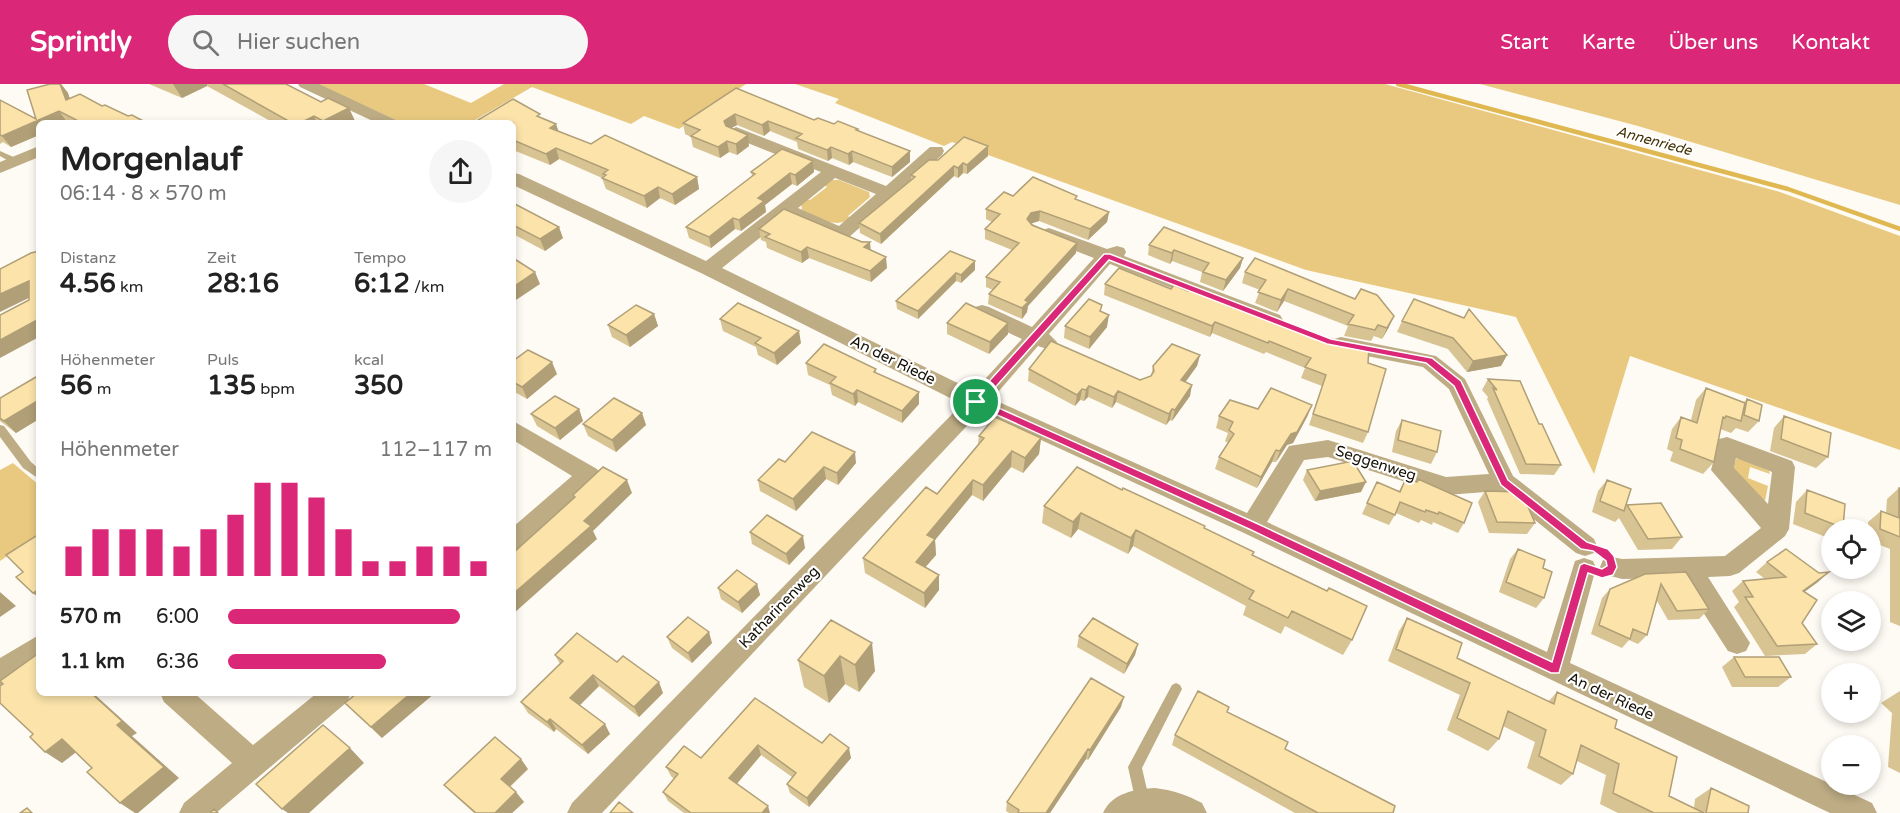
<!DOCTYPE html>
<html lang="de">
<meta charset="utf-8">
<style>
:root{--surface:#fff;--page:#f6f6f6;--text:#222;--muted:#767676;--accent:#db2777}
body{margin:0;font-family:"Varela Round",sans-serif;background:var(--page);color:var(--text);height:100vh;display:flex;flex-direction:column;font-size:22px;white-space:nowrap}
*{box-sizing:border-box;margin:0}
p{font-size:20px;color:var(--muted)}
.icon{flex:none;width:33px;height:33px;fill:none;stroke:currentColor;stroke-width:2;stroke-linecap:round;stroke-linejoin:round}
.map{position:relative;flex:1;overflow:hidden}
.drawer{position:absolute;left:36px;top:36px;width:480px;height:576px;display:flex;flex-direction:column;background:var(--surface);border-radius:9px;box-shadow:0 3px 9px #0003}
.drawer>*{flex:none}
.controls{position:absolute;left:1821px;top:435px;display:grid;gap:12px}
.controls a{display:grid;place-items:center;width:60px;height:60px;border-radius:50%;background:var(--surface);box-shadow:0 3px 9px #0003;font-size:30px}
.pin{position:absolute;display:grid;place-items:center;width:51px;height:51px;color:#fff;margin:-26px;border:3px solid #fff;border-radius:50%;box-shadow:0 2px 6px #0007}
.round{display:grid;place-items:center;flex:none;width:63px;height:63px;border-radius:32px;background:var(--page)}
.headline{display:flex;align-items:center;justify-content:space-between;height:102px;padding:0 24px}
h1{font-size:33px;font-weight:800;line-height:45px}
.metrics{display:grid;grid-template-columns:repeat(3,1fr);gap:9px;height:102px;padding:6px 24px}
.metrics div{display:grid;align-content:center}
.metrics b{font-size:26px;font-weight:800}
.metrics small{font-size:16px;font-weight:400}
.metrics p{font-size:16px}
.chart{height:168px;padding:12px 24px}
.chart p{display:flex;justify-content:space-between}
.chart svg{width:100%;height:108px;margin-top:6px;stroke:var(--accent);stroke-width:6}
ul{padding:0 24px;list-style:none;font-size:20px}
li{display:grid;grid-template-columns:96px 72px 1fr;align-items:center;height:45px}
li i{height:15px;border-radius:8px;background:var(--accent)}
header{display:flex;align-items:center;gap:36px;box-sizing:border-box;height:84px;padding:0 30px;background:var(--accent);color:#fff}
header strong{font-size:28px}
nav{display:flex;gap:33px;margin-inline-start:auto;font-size:21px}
.search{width:420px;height:54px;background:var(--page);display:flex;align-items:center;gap:15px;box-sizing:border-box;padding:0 21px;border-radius:33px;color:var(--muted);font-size:22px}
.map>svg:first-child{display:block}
.green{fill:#e8c97f}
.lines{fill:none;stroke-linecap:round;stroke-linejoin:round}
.stream{stroke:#e0b852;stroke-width:4.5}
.service{fill:#bdac84;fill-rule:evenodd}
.minor{fill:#bdac84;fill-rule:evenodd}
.wall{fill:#d8c392}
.shaded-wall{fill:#b09f77}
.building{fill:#fbe3aa;stroke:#b09f77;stroke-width:1.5}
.route{fill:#db2777;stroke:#fff;stroke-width:1.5;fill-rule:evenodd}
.labels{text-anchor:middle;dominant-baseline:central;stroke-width:4.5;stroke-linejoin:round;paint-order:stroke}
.far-water-label{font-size:14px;font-style:italic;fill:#403002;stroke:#fff}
.street-label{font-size:15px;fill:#151107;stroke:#fff}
</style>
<header>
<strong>Sprintly</strong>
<div class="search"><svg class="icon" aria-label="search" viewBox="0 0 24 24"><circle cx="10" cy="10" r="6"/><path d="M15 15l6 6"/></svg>Hier suchen</div>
<nav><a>Start</a><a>Karte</a><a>Über uns</a><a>Kontakt</a></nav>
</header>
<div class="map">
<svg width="1900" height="729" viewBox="0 0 1900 729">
<rect width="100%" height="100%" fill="#fefbf5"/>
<!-- green -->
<path class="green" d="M318 0H424L471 19 504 0H746L679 45 644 32 631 40 532 3 470 39H402Z
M795 0H1385L1780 108 1900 152V366L1630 272 1594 390 1516 233 1306 186 952 58 944 62 835 19 839 15Z
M1480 0H1900V121L1638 42Z
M828 96H839L869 108 870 113 848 132 851 134C836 146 817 133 802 126L801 119 806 115 810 116 827 103 823 100Z
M1738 374 1769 387 1770 390 1750 383 1748 394 1768 402 1765 417 1756 413 1733 388 1736 375Z
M13 379 39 401V451L0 477V386Z"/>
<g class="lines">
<!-- stream -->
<path class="stream" d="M1398 0 1788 105 1900 145"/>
<!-- service -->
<path class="service" d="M0 67 18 75 19 77 18 79H12L0 72Z
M0 341 4 342 31 378 39 385V395L23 384 0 353Z
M1176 599 1180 601 1182 605 1142 684 1150 719 1148 724 1143 726 1138 724 1136 719 1128 683 1172 601Z"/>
<!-- minor -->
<path class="minor" d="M298 0H319L396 36 398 39H377L300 3Z
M736 43 886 102 930 63H942L944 67 942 71 848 154H834L787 132 722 184 974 307 1022 255 975 233 972 228 975 223 982 221 989 223 1032 243 1094 174 1042 154 1040 150 1042 146 1049 144 1107 165 1117 162 1124 164 1126 168 1124 172 1280 231 1283 236 1280 241 1273 243 1266 241 1110 180 1049 250 1057 258 1054 263 1047 265 1038 262 992 315 1247 429 1289 362 1328 356 1446 393 1489 390 1449 305 1423 283 1341 267 1334 265 1331 260 1334 255 1341 253 1436 272 1465 295 1513 392 1594 455 1597 462 1594 469 1585 472 1576 469 1499 407 1446 411 1328 373 1304 376 1267 438 1547 568 1575 477 1584 474 1593 477 1596 484 1570 579 1872 719 1877 729H1830L1244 449 980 328 602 729H567L572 719 962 320 701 189 513 101V89L519 90 706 177 821 88 730 52 728 48ZM835 94 876 110 839 142 798 124Z
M39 62V73L0 89V78Z
M513 337 597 385 601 391 597 397 522 464 513 467V443L572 392 513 356Z
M1727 353 1792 377 1795 383 1789 445 1785 452 1739 489 1730 492 1708 493 1750 559 1746 567 1737 570 1728 567 1681 494 1622 495 1603 490 1600 483 1603 476 1612 473 1622 475 1725 472 1761 444 1711 386 1719 355ZM1736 374 1772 388 1768 420 1734 384Z
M39 551V577L9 597 0 601V574Z
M160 609H194L253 661 317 609H351L347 618 216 729H179L184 719 232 679 164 618Z
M1155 704C1172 706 1187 711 1202 719L1207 729H1103C1112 709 1135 705 1155 704Z"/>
</g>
<!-- wall -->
<path class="wall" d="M50 0H61L68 9 69 14 102 22 147 39H39V51L11 63 3 58 0 60V16L36 35Z
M149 0H286L356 39H274L207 2 182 14Z
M736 4 814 36 834 40 858 47 910 78 892 93 853 78 849 81 832 74 828 77 798 65 797 58 770 47 764 52 737 41 731 44 749 62 737 71 729 68 720 74 693 63 691 53 685 50 683 39Z
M542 34 558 47 591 60 697 93 699 105 675 121 660 114 647 124 606 105 602 94 559 75 550 81 513 66V39Z
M988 62V72L967 90 963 89 958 94 954 92 881 160 860 149 859 139 911 96V91L938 76Z
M813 77 814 88 797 102 792 100 765 121 766 128 741 147 735 145 711 164 689 154 686 143 752 92 751 88Z
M1013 112 1077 116 1109 128 1107 138 1088 156 1039 137 1031 139 1076 169 1028 222 1027 228 1022 235 988 220 989 210 993 206 986 203V193L1012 166 985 155V145L992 138 986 135V125Z
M513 119 563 154 545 167 513 150Z
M759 145 870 158V166L887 184 871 198 809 174 802 179 767 164 766 158 761 156Z
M1149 161 1243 174 1240 184 1223 207 1200 198 1202 188 1172 177 1170 180 1148 171Z
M950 167 975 186 961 199 956 197 918 235 897 225 896 217Z
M1245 188 1389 243 1382 255 1374 252 1371 257 1344 252 1348 242 1284 217 1277 228 1255 219 1260 206 1242 199Z
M1105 200 1188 207 1215 211 1214 215 1368 279V348L1363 359 1309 341 1322 302 1301 294 1305 284 1266 268 1264 270 1212 249 1210 253 1104 211Z
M1101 228 1107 243 1089 265 1064 254 1065 242Z
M654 230 658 242 630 263 612 253 608 241Z
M720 235 801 259 777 281 758 271 756 263 723 247Z
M1402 237 1507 271 1501 282 1467 288 1448 265 1397 248Z
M947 239H1008V250L989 270 947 250Z
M1200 271 1197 282 1185 298 1190 312 1172 337 1170 336 1166 341 1116 318 1112 324 1088 313 1084 317 1080 316 1075 322 1028 297 1029 285 1140 296 1151 292 1153 282Z
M513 277 557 290 527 315 513 307Z
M806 279 876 285V289L919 320 902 339 858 318 855 322 832 311 830 301 808 291Z
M39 295V335L16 349 0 337V314Z
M1488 295 1539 340 1561 381 1554 391 1520 390 1487 315 1488 313 1482 306Z
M1706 304 1744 318 1747 315 1759 337 1748 348 1736 344 1731 349 1720 345 1714 378 1703 390 1670 377 1673 368 1667 365 1672 345 1681 333 1691 336 1696 316Z
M1312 321 1307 333 1293 359 1287 361 1276 378H1272L1257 404 1215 385 1219 373 1228 359 1225 357 1228 349 1216 344 1219 332 1258 325Z
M579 325 583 337 560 356 537 342 531 330Z
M642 329 646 341 616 368 588 352 583 340Z
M1784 332 1828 373 1816 384 1770 367 1774 344Z
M1402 336 1437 368 1431 380 1392 368 1396 347Z
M979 352 1041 354 1039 370 1023 389 1011 383 983 417 972 411 935 456 936 471 925 483 939 506 925 524 865 489 863 474 937 410 978 360Z
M785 378 856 379 838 401 826 395 796 427 760 407 758 396Z
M1307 386 1361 408 1315 417 1303 396Z
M1406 394 1464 439 1458 449 1433 438 1432 441 1421 436 1419 439 1396 429 1389 441 1362 430 1377 398 1399 407Z
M1607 396 1626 422 1627 421 1682 453 1672 465 1638 466 1619 434 1615 438 1592 428 1598 407Z
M1899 404H1900V542L1890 538V465L1870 457V446H1868V438L1881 427 1886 429 1887 415Z
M1122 406 1254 468 1253 471 1352 556 1343 571 1285 542 1281 550 1243 531 1246 522 1133 462 1128 470 1078 445 1071 454 1042 439 1044 422Z
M1807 406 1843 444 1841 446H1832V454L1831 455 1793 440 1796 418Z
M1485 407 1535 439 1527 450 1489 449 1478 418Z
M750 448 805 464 789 481 752 460Z
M1518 465 1543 484 1544 514 1536 524 1499 508 1510 475Z
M1767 478 1818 498 1804 508 1802 539 1817 560 1805 570 1765 572 1734 523 1739 518 1732 507 1743 497 1765 495 1756 488Z
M1645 490 1709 525 1699 535 1668 536 1657 517 1647 551 1638 560 1629 556 1622 564 1591 550 1602 514 1610 505Z
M757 500 760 511 742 529 721 515 718 504Z
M1407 534 1457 574 1548 618 1557 608 1615 644 1669 712 1694 724 1695 715 1711 704 1748 729H1618L1600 720 1606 691 1577 677 1573 690 1561 701 1527 684 1535 658 1503 642 1499 655 1488 667 1447 646 1460 611 1388 577 1399 547Z
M831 536 875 587 859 608 845 600 829 619 804 603 798 576Z
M1079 552 1138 560 1135 571 1124 590 1077 563Z
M667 553 712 559 692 579 672 564Z
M555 571 617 578 663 609 639 633 599 602 580 621 610 650 588 670 556 645 554 648 528 629 521 618 560 580Z
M1734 573 1791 593 1778 603H1732L1722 583Z
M1900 607V689L1888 683 1892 629 1881 619Z
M357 609 382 654 356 630 345 619Z
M755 614 822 659 851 674 809 723 790 709 787 700 792 693 761 671 737 700 770 729H684L668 717 663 708 674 695 671 692 666 683 701 674Z
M1121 623 1088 676 1086 675 1050 729H1009L1006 727 1007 718Z
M1175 651 1285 665 1393 729H1295L1172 661Z
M528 685 510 703 524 718 512 729H474L453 710 444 701Z"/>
<!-- shaded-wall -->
<path class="shaded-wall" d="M60 0H61L68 9 74 27 66 16Z
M173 0H207V2L182 14Z
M349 24 356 39H324L323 37Z
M59 27 67 38 39 39V51L11 63 2 52Z
M735 30 737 41 726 47 724 37Z
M314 32 317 39H300Z
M768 37 770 47 764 52 762 41Z
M556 40 560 51 550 44Z
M748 51 749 62 737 71 736 60Z
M727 57 729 68 720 74 718 63Z
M988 62V72L967 90V81Z
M831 63 832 74 828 77 827 66Z
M556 64 559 75 550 81 546 70Z
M852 67 853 78 849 81 848 70Z
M910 67V78L892 93V83Z
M813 77 814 88 797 102 795 91Z
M963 79V89L958 94V84Z
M954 82V92L881 160 880 150Z
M790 89 792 100 765 121 766 128 741 147 739 136 758 114Z
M697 93 699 105 675 121 672 110Z
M658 103 660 114 647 124 644 112Z
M1040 127 1039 137 1030 140 1027 135 1031 129Z
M1109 128 1107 138 1088 156 1090 145Z
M733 134 735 145 711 164 709 153Z
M559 143 563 154 545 167 540 155Z
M870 158 871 169 864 163Z
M1077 159 1076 169 1028 222 1027 228 1022 235V224L1025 216Z
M807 163 809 174 802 179 801 168Z
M1174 166 1172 177 1170 180 1172 169Z
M886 173 887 184 871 198 870 187Z
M1243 174 1240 184 1223 207 1226 196Z
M975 177V186L961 199V191Z
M535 188 540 200 513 218V203Z
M956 189V197L918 235V227Z
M29 197 39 209 0 228V210Z
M1288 205 1284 217 1277 228 1281 216Z
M654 230 658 242 630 263 626 251Z
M1109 231 1107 243 1089 265 1090 253Z
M1394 232 1389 243 1382 255 1387 244Z
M39 235V253L0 274V256Z
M1215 238 1212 249 1210 253 1212 242Z
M1008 239V250L989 270 990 258Z
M799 247 801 259 777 281 774 269Z
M1200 271 1197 282 1179 307 1181 296Z
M1507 271 1501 282 1467 288 1473 277Z
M552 278 557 290 527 315 522 303Z
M1192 301 1190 312 1172 337 1175 326Z
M1089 302 1088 313 1084 317 1086 306Z
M1082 305 1080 316 1075 322 1077 311Z
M857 306 858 318 855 322 853 310Z
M1118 307 1116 318 1112 324 1114 313Z
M919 308V320L902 339V327Z
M39 316V335L16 349 4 337Z
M1312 321 1307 333 1293 359 1287 361 1276 378 1280 367 1291 350Z
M579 325 583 337 560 356 555 344Z
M1172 325 1170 336 1166 341 1169 330Z
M642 329 646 341 616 368 612 356Z
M1041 354 1039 370 1023 389 1025 374Z
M1276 366 1272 378 1257 404 1261 393Z
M1012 367 1011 383 983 417V401Z
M855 368 856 379 838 401 837 389Z
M824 383 826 395 796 427 793 415Z
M627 396 632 409 593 447 597 455 513 530V510L584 437Z
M973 396 972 411 935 456 936 471 917 493 916 478 927 451Z
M1366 398 1361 408 1315 417 1320 407Z
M1081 429 1078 445 1071 454 1073 438Z
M1136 446 1133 462 1128 470 1131 454Z
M803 452 805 464 789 481 786 470Z
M1829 488 1818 498 1792 517 1803 507Z
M939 491V506L925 524 924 509Z
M757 500 760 511 742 529 738 518Z
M39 505V514L33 509Z
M0 508 16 522 0 533Z
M709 548 712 559 692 579 688 569Z
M872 559 875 587 859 608 855 581Z
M1138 560 1135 571 1124 590 1127 580Z
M840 572 845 600 829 619 824 592Z
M593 591 599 602 576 625 570 614Z
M659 598 663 609 639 633 634 623Z
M91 609H93L137 649 132 652 179 694 138 729H135L120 719 117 641Z
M411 609H435L382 654 371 643Z
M1124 613 1121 623 1088 676 1090 666Z
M550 635 556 645 554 648 547 638Z
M605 640 610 650 588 670 582 661Z
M62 655 79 666 62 679 45 668Z
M758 661 761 671 733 704 729 694Z
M350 664 364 679 309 729H288L282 725Z
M849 664 851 674 809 723 807 714Z
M1088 665 1086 675 1050 729H1046Z
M521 675 528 685 508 704 501 695Z
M516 708 524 718 512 729H495Z
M768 722 770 729H762Z"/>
<!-- building -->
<path class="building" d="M50 0H60L66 16 80 10 102 22 105 21 128 32 132 31 147 39H82L59 27 2 52 0 51V16L36 35 27 6Z
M223 0H286L321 18 328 14 349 24 323 37 314 32 300 39H292Z
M736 4 814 36 818 34 834 40 838 37 858 45 856 46 910 67 892 83 852 67 848 70 831 63 827 66 796 54 802 50 768 37 762 41 735 30 724 37 726 42 748 51 736 60 727 57 718 63 691 52 700 46 683 39Z
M513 15 540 30 537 32 556 40 550 44 591 60 605 51 697 93 672 110 658 103 644 112 602 94 606 91 603 90 608 86 556 64 546 70 513 56V39H473Z
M964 53 988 62 967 81 963 79 958 84 954 82 880 150 859 139 915 93 911 91 929 76H938Z
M782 65 813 77 795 91 790 89 758 114 764 117 739 136 733 134 709 153 686 143 755 90 751 88Z
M1033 93 1077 112 1075 115 1109 128 1090 145 1040 127 1031 129 1027 135 1032 141 1077 159 1025 216 1028 218 1022 224 989 210 1000 198 986 193 1019 159 985 145 1000 130 986 125 1004 108 1013 112Z
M513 119 559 143 540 155 513 141Z
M784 125 862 158H870L864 163 886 173 870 187 807 163 801 168 765 153 770 150 759 145Z
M1164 143 1243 174 1226 196 1203 188 1209 179 1174 166 1172 169 1149 161Z
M39 167V235L0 256V231L29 216V197L0 210V185L31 169Z
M950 167 975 177 961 191 956 189 918 227 896 217Z
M513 174 535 188 513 203Z
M1255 174 1355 215 1361 205 1377 211 1394 232 1387 244 1378 241 1375 246 1348 240 1354 231 1288 205 1281 216 1258 208 1266 196 1245 188Z
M1119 184 1171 205 1174 201 1188 207 1191 202 1215 211 1212 214 1245 227 1248 224 1321 253 1369 263 1368 279 1386 285 1368 348 1313 330 1326 291 1305 283 1311 274 1269 257 1268 259 1215 238 1212 242 1105 200Z
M1089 215 1102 221 1100 227 1109 231 1090 253 1065 242Z
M1414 215 1464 234 1469 225 1507 271 1473 277 1453 254 1402 237Z
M738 219 799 247 774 269 755 259 761 254 720 235Z
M966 219 1008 239 990 258 947 239Z
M636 221 654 230 626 251 608 241Z
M1051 257 1140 296 1151 292 1154 287 1153 282 1172 260 1200 271 1181 296 1192 301 1175 326 1172 325 1169 330 1118 307 1114 313 1089 302 1086 306 1082 305 1077 311 1029 285Z
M824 260 876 285 874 288 919 308 902 327 857 306 853 310 830 299 836 293 806 279Z
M528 266 552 278 522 303 513 298V277Z
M36 293 39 295V316L4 337 0 334V314Z
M1488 295 1520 297 1539 340H1542L1561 381 1526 380 1493 304 1497 306Z
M1271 304 1312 321 1297 348 1291 350 1280 367 1276 366 1261 393 1219 373 1234 350 1229 346 1233 338 1219 332 1230 316 1258 325Z
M1706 304 1745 319 1741 337 1726 332 1725 334 1723 333 1714 378 1680 365 1682 356 1676 354 1681 333 1697 339Z
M555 312 579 325 555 344 531 330Z
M614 314 642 329 612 356 583 340Z
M1747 315 1762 321 1759 337 1744 331Z
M1784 332 1831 349 1828 373 1781 355Z
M995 333 1041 354 1025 374 1012 367 983 401 973 396 927 451 935 455 916 478 939 491 924 509 863 474 926 403 937 410 984 354 979 352Z
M1402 336 1441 347 1437 368 1398 356Z
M812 348 855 368 837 389 824 383 793 415 758 396 779 375 785 378Z
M1353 377 1366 398 1320 407 1307 386Z
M603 383 627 396 584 437 591 442 513 510V469L575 413 573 411Z
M1077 383 1122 406 1123 404 1205 442 1204 444 1254 468 1252 471 1327 507 1329 504 1367 522 1352 556 1292 527 1288 534 1249 515 1254 507 1136 446 1131 454 1081 429 1073 438 1044 422Z
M1406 394 1417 398 1418 395 1472 419 1464 439 1439 428 1438 430 1426 426 1425 428 1400 418 1395 431 1367 419 1377 398 1400 408Z
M1607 396 1631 405 1624 427 1600 417Z
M1899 404H1900V453L1880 445 1881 427 1899 434Z
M1807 406 1845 420 1843 444 1805 429Z
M1485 407 1519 408 1523 411 1535 439 1497 438Z
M1661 419 1682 453 1648 455 1627 421Z
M767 431 803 452 786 470 750 448Z
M39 450V505L33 509 16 493 23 488 6 471Z
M1518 465 1545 476 1543 484 1552 488 1544 514 1506 498Z
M1786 465 1819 489 1829 488 1803 507 1817 516 1802 539 1817 560 1777 562 1745 513H1753L1743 497 1786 493 1767 478Z
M737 486 757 500 738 518 718 504Z
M1686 488 1709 525 1677 527 1661 500 1647 551 1633 545 1630 555 1599 541 1610 505 1645 490Z
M688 533 709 548 688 569 667 553Z
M1093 534 1138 560 1127 580 1079 552Z
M1407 534 1462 559 1457 574 1554 620 1557 608 1617 636 1615 644 1677 673 1669 712 1704 729H1654L1613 709 1619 680 1581 661 1573 690 1539 672 1546 646 1508 627 1499 655 1457 634 1470 599 1396 565Z
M831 536 872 559 855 581 840 572 824 592 798 576Z
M577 549 617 578 623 572 659 598 634 623 593 591 570 614 605 640 582 661 550 635 547 638 521 618 563 577 555 571Z
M39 569V609H91L122 637 117 641 164 683 120 719 87 688 92 684 62 655 45 668 30 653 33 650 0 619V602L3 600 0 597Z
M1734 573H1779L1791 593H1745Z
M1091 594 1124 613 1090 666 1088 665 1046 729H1018L1019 726 1007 718Z
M1198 607 1229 623 1227 628 1288 658 1285 665 1395 722 1393 729H1318L1175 651Z
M357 609H411L371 643 345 619Z
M755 614 822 659 830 650 849 664 807 714 787 700 796 689 758 661 729 694 768 722 762 729H691L663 708 678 690 666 683 684 662 701 674Z
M323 641 350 664 282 725 256 700Z
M495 653 521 675 501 695 516 708 495 729H476L444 701Z
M1711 704 1749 722 1748 729H1706Z
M619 718 633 729H610Z
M27 724 32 729H20Z
M214 725 218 729H210Z"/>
<!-- route -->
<path class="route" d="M1104 170H1110L1331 255 1432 274 1461 297 1508 396 1587 458 1608 465 1614 472 1617 483 1613 491 1602 494 1588 489 1559 589H1551L1249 445 973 320V315ZM1109 176 1327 260 1426 279 1454 302 1501 401 1581 465 1593 467 1606 477 1607 482 1602 485 1584 479 1580 481 1552 578 1256 439 983 317Z"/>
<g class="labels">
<!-- far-water labels -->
<g class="far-water-label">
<text transform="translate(1654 57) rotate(15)">Annenriede</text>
</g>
<!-- street labels -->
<g class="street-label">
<text transform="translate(893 276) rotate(26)">An der Riede</text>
<text transform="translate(1376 379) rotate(18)">Seggenweg</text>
<text transform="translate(779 523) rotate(-46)">Katharinenweg</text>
<text transform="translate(1611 612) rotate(25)">An der Riede</text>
</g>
</g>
</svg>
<div class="controls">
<a><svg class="icon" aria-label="locate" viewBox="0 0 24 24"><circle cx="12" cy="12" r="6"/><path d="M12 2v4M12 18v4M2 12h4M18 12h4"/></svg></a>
<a><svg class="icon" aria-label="layers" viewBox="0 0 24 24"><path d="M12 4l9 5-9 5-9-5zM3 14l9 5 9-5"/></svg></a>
<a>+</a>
<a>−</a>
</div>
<div class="pin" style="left:976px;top:318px;background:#1e9e55"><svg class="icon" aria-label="arrive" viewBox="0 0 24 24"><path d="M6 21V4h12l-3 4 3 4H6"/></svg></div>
<section class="drawer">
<div class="headline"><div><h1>Morgenlauf</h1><p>06:14 · 8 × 570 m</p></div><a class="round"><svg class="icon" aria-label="share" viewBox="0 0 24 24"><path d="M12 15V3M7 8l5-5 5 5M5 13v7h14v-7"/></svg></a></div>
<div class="metrics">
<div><p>Distanz</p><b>4.56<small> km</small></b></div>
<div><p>Zeit</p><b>28:16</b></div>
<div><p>Tempo</p><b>6:12<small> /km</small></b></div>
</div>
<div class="metrics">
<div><p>Höhenmeter</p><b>56<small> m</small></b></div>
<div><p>Puls</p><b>135<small> bpm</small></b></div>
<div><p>kcal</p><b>350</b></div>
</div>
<div class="chart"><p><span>Höhenmeter</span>112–117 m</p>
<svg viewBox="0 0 160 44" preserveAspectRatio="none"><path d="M5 44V32M15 44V25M25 44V25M35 44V25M45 44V32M55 44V25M65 44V19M75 44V6M85 44V6M95 44V12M105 44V25M115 44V38M125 44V38M135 44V32M145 44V32M155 44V38"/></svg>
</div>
<ul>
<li><b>570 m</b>6:00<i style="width:88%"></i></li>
<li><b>1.1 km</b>6:36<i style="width:60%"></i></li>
</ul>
</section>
</div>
